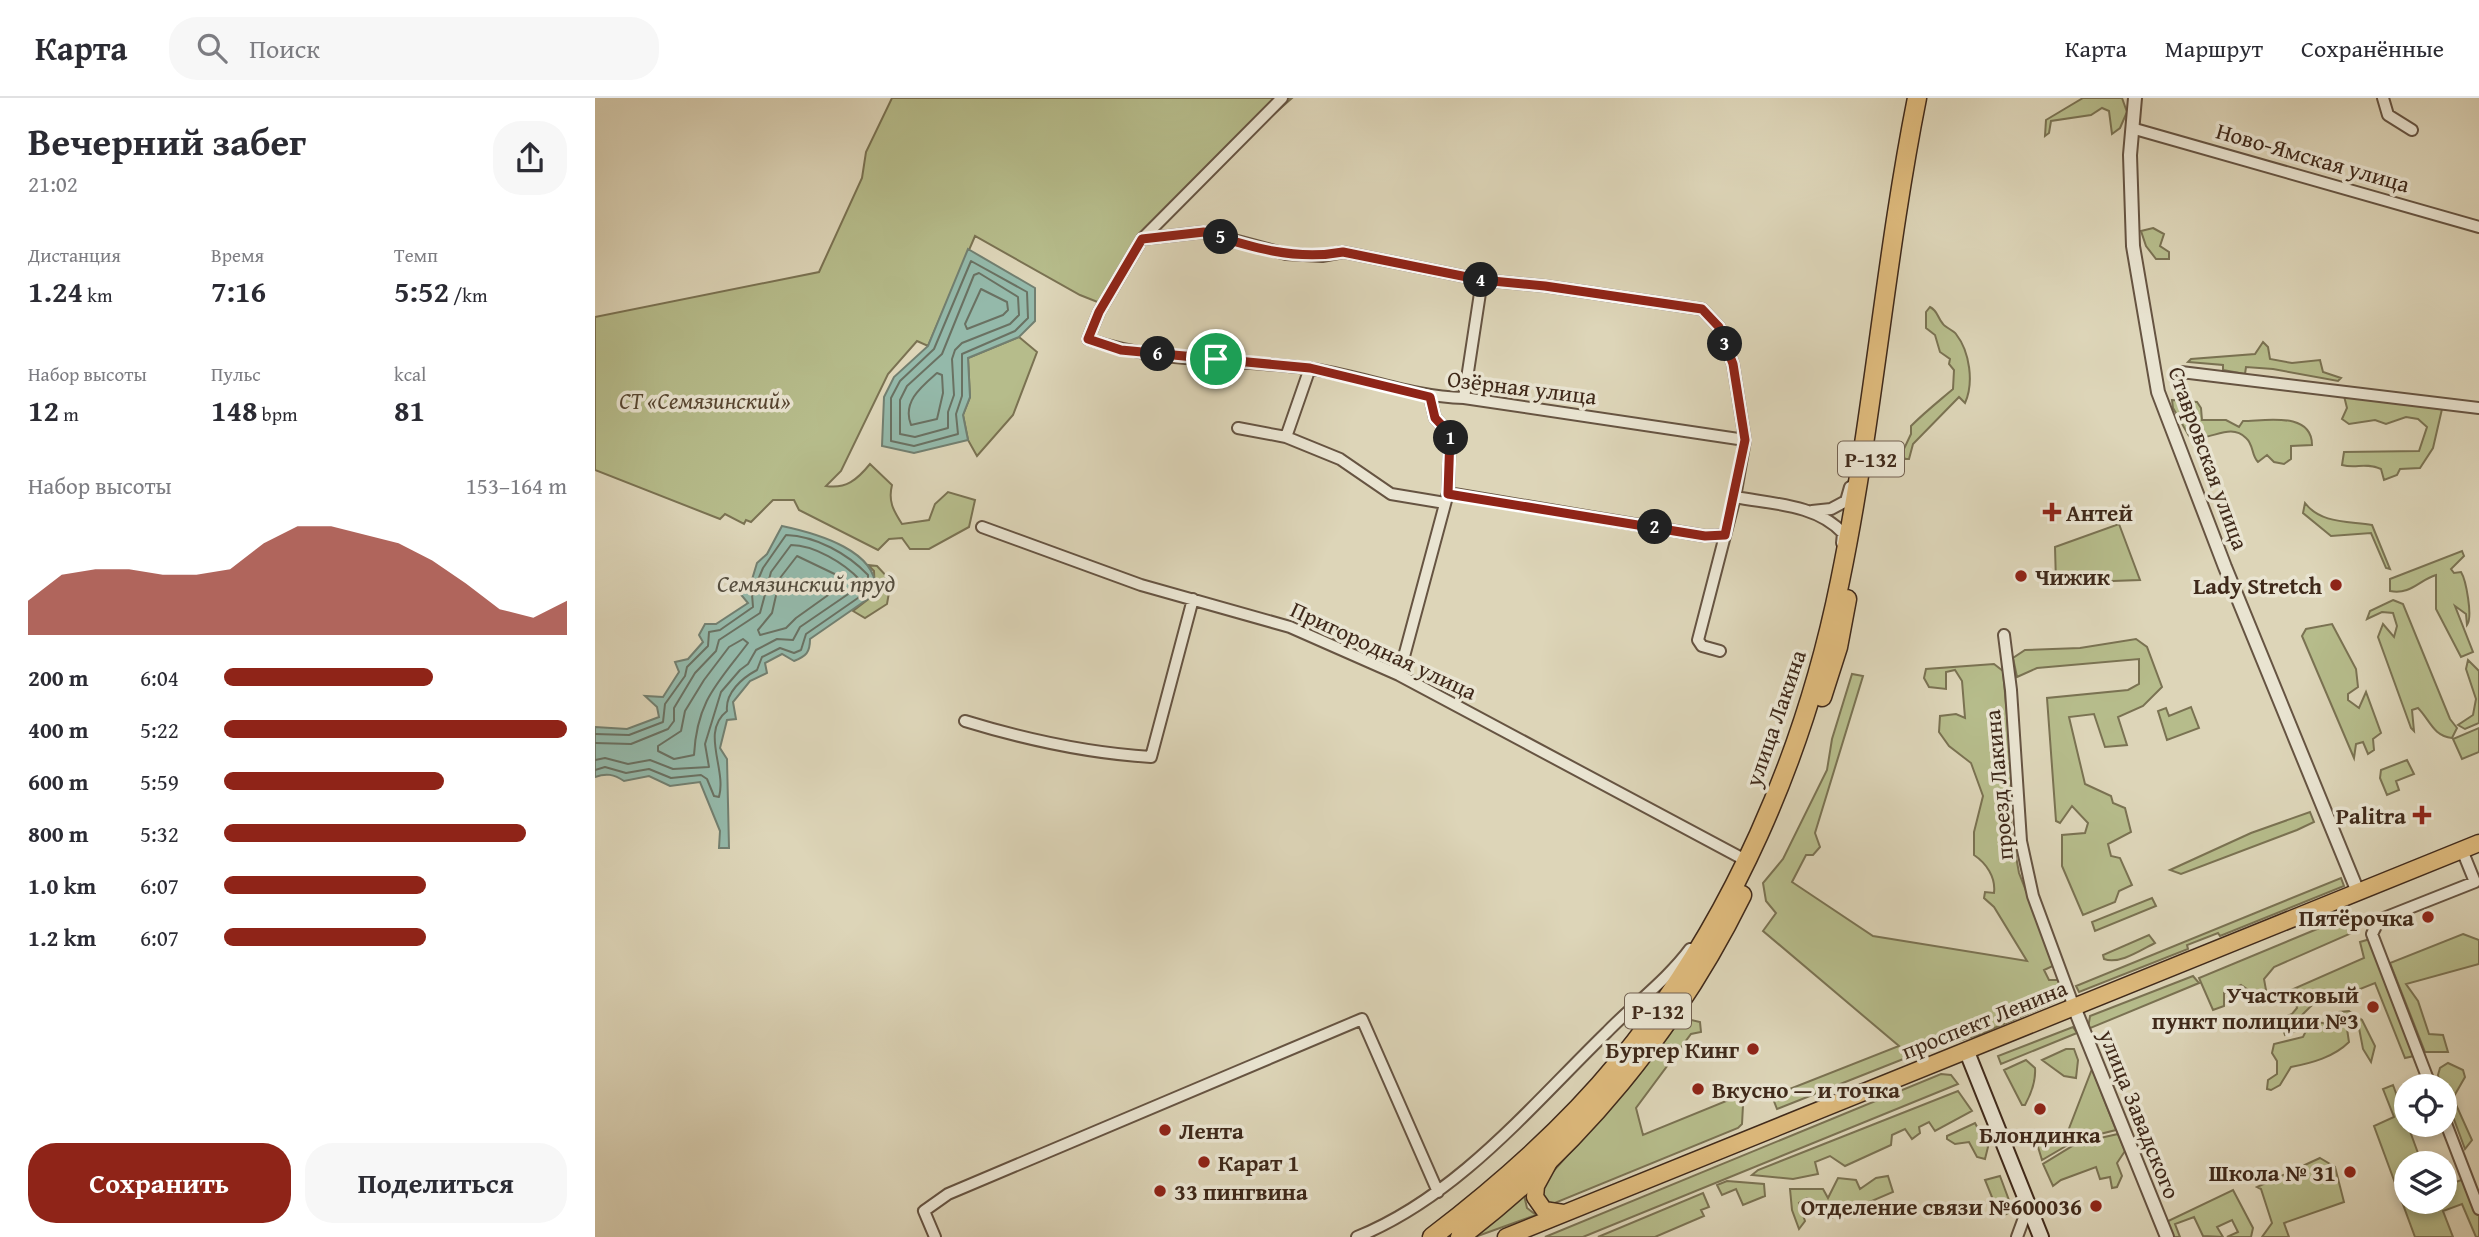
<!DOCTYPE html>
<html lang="ru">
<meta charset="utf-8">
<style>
:root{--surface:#fff;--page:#f7f7f7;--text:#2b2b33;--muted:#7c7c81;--line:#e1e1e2;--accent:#8f2418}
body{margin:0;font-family:"Gentium Book Plus",serif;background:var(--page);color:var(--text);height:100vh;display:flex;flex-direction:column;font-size:26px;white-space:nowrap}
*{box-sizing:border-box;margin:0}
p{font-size:23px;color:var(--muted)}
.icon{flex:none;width:38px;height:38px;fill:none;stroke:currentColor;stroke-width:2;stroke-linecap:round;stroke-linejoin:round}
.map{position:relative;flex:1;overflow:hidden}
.sheet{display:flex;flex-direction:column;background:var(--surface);width:595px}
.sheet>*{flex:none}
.controls{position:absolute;left:1799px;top:976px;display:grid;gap:14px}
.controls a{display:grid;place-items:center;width:63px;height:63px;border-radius:50%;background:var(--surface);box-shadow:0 4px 10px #0003;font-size:35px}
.pin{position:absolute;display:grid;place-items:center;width:60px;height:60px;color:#fff;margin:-30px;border:4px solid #fff;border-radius:50%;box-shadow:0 2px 7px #0007}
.km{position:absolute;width:35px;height:35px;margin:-18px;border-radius:50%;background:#222;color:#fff;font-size:19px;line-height:35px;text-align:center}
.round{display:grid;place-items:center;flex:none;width:74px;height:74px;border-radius:28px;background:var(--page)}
.head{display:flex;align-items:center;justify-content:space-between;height:119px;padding:0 28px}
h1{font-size:38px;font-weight:700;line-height:52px}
.figures{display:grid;grid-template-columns:repeat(3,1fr);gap:10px;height:119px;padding:7px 28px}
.figures div{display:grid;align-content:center}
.figures b{font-size:30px;font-weight:700}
.figures small{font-size:19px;font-weight:400}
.figures p{font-size:19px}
.chart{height:196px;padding:14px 28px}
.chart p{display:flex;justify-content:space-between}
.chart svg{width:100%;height:126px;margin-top:7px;fill:var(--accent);opacity:.7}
.cta{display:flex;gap:14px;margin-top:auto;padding:14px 28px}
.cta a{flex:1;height:80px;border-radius:28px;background:var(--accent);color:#fff;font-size:28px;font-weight:700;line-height:80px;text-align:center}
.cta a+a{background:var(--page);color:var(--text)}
ul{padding:0 28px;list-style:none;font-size:23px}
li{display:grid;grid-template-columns:112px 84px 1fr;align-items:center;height:52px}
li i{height:18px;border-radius:9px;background:var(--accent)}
header{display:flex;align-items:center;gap:42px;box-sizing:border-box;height:98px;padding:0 35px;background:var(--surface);border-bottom:2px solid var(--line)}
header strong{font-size:33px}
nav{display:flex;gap:38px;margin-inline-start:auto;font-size:24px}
.search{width:490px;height:63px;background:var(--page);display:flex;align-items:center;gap:18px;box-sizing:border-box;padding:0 24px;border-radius:28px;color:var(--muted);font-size:26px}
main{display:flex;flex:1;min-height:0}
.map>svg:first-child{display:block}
.green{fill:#b6bc8b;stroke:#7a7252;stroke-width:2}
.water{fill:#94b9aa;stroke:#727f70;stroke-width:2}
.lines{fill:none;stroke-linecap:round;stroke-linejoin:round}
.shore{stroke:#6a7162;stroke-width:2}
.minor-casing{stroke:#665442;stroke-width:14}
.tertiary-casing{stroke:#665442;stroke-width:16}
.secondary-casing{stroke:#3f291a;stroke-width:18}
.primary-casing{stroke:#3f291a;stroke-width:19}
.trunk-casing{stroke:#3f291a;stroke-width:21}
.minor{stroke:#e9e4d1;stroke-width:10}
.tertiary{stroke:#e9e4d1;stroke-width:12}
.secondary{stroke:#e9e4d1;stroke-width:14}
.primary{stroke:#deba7c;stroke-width:16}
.trunk{stroke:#deba7c;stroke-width:18}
.route-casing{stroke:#fff;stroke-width:14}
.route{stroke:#8f2418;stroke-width:9}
.poi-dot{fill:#8f2418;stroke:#e9e4d1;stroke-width:2.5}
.labels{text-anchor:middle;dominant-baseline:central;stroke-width:7;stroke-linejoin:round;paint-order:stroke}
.shield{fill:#e9e4d1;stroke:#726151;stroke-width:2}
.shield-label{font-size:21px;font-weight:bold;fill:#3f291a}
.street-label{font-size:23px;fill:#3f291a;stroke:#e9e4d1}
.park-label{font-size:23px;font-style:italic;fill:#574631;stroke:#e9e4d1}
.poi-label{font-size:23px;font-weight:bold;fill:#3f291a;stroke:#e9e4d1;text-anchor:end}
.water-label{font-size:24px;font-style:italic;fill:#544d3e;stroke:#e9e4d1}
</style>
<header>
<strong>Карта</strong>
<div class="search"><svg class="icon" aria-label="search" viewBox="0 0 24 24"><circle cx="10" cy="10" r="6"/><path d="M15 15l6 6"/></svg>Поиск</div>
<nav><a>Карта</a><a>Маршрут</a><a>Сохранённые</a></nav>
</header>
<main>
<section class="sheet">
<div class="head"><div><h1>Вечерний забег</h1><p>21:02</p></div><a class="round"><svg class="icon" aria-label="share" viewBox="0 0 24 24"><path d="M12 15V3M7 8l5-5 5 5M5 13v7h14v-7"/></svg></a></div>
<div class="figures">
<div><p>Дистанция</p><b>1.24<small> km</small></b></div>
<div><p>Время</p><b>7:16</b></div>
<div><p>Темп</p><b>5:52<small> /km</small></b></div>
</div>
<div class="figures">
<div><p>Набор высоты</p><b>12<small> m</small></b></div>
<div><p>Пульс</p><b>148<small> bpm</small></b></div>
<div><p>kcal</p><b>81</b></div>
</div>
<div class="chart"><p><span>Набор высоты</span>153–164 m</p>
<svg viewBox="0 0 160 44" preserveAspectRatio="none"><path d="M0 44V32L10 23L20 21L30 21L40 23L50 23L60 21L70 12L80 6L90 6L100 9L110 12L120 18L130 26L140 35L150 38L160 32V44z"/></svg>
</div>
<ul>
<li><b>200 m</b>6:04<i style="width:61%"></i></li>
<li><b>400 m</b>5:22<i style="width:100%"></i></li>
<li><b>600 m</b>5:59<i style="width:64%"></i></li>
<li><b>800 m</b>5:32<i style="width:88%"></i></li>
<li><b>1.0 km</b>6:07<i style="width:59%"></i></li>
<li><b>1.2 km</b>6:07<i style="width:59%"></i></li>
</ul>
<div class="cta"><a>Сохранить</a><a>Поделиться</a></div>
</section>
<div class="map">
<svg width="1884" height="1139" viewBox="0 0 1884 1139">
<rect width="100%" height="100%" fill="#ddd5b8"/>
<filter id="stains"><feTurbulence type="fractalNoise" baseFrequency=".00286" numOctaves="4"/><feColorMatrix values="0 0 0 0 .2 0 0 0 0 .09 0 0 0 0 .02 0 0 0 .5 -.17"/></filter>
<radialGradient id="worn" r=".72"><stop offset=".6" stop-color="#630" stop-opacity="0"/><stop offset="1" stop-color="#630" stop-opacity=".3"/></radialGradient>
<!-- green -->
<path class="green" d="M297 0H697L545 136 505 205 485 197 380 138 333 248 322 243 293 276 246 373 231 388C251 391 262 382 275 366L297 387C293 403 298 412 307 426L334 422 340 406 353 394 380 402 374 429 334 451H315L307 440 294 441 283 452 204 412 199 402H178L156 424 151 422 149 426 130 416 125 421 0 372V219L224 174 267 80 271 54Z
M1488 0H1527L1532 14 1525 30 1517 36 1514 13 1507 10 1496 17 1456 23 1454 35 1450 38 1451 22Z
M1558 130 1569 136 1565 148 1574 154V161H1561L1551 148 1546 133Z
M1335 209C1343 213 1342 219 1348 226 1351 230 1358 232 1361 236 1375 254 1379 285 1370 305L1364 299 1318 346 1314 361H1310L1307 355 1316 336V328C1330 314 1344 303 1358 291L1359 272 1354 266 1355 261 1345 254 1340 237 1331 230V214Z
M424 239 442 254 418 317 382 358 373 342 368 317 375 299 373 260Z
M1668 244 1673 249 1675 261 1697 265 1725 262 1728 274 1746 280 1743 283 1678 271 1651 269 1650 276 1628 272V267L1593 264 1596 261 1660 256Z
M1749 298 1847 311 1838 350 1825 370 1805 371 1802 377 1789 382 1786 371C1769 364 1762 371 1747 367L1749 354 1824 353 1832 329 1823 321 1811 319 1791 326 1780 322 1754 326 1747 321 1752 310Z
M1577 302 1602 304 1606 310 1607 322H1631L1644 329 1648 323C1670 323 1717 313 1717 347L1696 348V361L1689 366 1679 364 1672 357 1663 364C1656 357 1659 347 1651 340 1634 323 1613 346 1594 338L1578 310Z
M1710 405C1726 426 1754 423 1777 427L1795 471 1791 470 1776 435 1736 438 1708 415Z
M1524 426 1545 482 1461 485 1460 449Z
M1867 453 1869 458 1856 471 1859 475 1866 474C1871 482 1878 519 1872 527L1871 516 1860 508 1878 554 1866 559 1841 511V477C1824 482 1816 497 1795 493V481Z
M273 467 282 468 296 483 292 506 270 520 258 513 280 496 279 473Z
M1798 502 1808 506 1855 621 1862 630 1857 640C1838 638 1835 622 1823 610L1817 612 1819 633 1816 630 1783 539 1788 526 1799 539 1802 528 1798 515 1787 514 1772 521 1775 513Z
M1737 526 1761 571 1763 589 1753 596V602L1764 610 1771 594 1786 635 1778 641 1779 652 1773 656 1768 644 1761 646 1759 660 1707 538 1711 531Z
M1541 541 1552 549 1567 589 1548 608 1523 619 1532 647 1510 649 1499 616 1474 619 1490 686 1516 698 1518 705 1530 710 1536 734 1513 746 1516 758 1525 760 1537 787 1524 793 1520 804 1488 817 1467 768V737L1490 735 1493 725 1477 708 1465 725 1461 723 1452 600 1533 592 1544 586V561L1442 570 1422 579 1418 560 1430 552 1485 550Z
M1873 562 1884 573V625L1870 631 1863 627 1878 617 1881 601 1871 571Z
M1399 566 1408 573 1416 662V731L1424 775 1460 867 1449 872 1454 882H1465L1469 893 1467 901 1383 937 1326 954 1182 1011 1177 998 1304 948 1168 833 1181 815 1171 803 1168 785 1188 761 1232 672 1237 641 1257 576 1268 578 1220 735 1225 749 1218 757H1211L1197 784 1278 838 1432 863 1399 809 1389 800 1390 794 1399 795C1401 779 1391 765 1379 757V734L1388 698 1376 665 1354 648 1344 634 1345 618 1361 616 1370 620 1367 583 1360 572 1351 574V591L1334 589 1329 580 1331 571Z
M1596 609 1604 630 1572 642 1563 613 1571 610 1574 618Z
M1884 630V654L1867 661 1858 641Z
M1812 662 1819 676 1801 683 1804 692 1792 697 1785 680 1786 672Z
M1715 714 1719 724 1702 732 1586 776 1575 772 1656 735Z
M1746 780 1749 788 1625 838 1623 835 1592 847 1593 851 1484 894 1481 888Z
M1557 800 1561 808 1500 833 1497 824Z
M1756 817 1759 834 1679 869 1669 881 1671 892 1659 896 1646 887 1629 895V908L1618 912 1604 880Z
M1868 836 1884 842V866L1811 886 1823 903 1834 936 1848 937 1853 954H1830L1795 865Z
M1554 837 1560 845C1546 852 1524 867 1509 861L1508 857Z
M1775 841 1819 958 1810 960 1780 885 1730 905 1721 903 1707 917 1712 929 1690 937 1687 929 1673 932 1675 925 1697 916 1702 910 1696 892 1769 860 1765 844Z
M1598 878 1604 885 1493 931 1495 918Z
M1754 913 1767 922 1780 948 1776 964 1768 951 1764 930 1756 926 1752 931 1754 944C1739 959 1717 965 1696 969L1685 987 1676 992 1672 991 1673 982 1682 976V963L1677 955 1679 946 1708 939 1712 931 1723 924 1738 927 1744 914Z
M1092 921 1105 924 1106 934 1096 936 1041 1010 1048 1037 1136 1001 1144 1002 1148 1007 1147 1026 1143 1030 955 1107 946 1103 947 1087 954 1078 1040 982 1083 925Z
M1478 929 1482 935 1406 966 1403 958Z
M1471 951H1479L1483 962 1481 980 1469 978 1447 962Z
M1431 962 1440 970C1441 983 1436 996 1430 1007H1427L1409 972Z
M1853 965 1868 972 1870 979 1858 1000 1877 1042 1870 1051 1850 997V989H1846L1843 977 1845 970Z
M1497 971 1521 1032 1489 1040 1492 1043 1523 1036 1530 1053 1522 1065 1527 1078 1522 1089 1517 1090 1515 1079 1505 1081 1501 1069 1466 1082 1458 1088 1448 1066 1482 1045 1483 1041 1447 1062 1443 1049 1447 1043 1468 1046Z
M1346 976 1356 977 1363 986 988 1139H950Z
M1798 987 1827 1066H1811V1104H1850V1088L1869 1081 1884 1118V1139H1881L1867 1106 1848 1113 1858 1139H1820L1779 1028 1799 1019 1788 991Z
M1363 993 1377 1013 1340 1033 1334 1024 1324 1029 1325 1035 1317 1041 1310 1031 1297 1037 1296 1047 1250 1068 1235 1058 1220 1064 1223 1076 1198 1081 1157 1077 1163 1072Z
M1380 1025 1393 1049 1390 1061 1382 1059 1374 1044 1360 1046 1352 1041V1038Z
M1725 1060 1740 1069 1749 1104 1689 1125 1694 1139H1667L1677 1125 1666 1091 1662 1089Z
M1293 1078 1298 1094 1237 1120 1222 1113 1218 1102 1212 1100 1204 1105 1210 1123 1204 1131 1197 1112 1195 1091H1228L1233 1100 1243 1080 1261 1082 1265 1091 1281 1080Z
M1405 1078 1418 1113 1405 1119 1390 1082Z
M1132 1083 1169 1086 1170 1098 1148 1107 1141 1091 1127 1097 1122 1087Z
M1638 1092 1658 1130 1656 1139H1632L1643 1134 1637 1122 1622 1129 1628 1139 1608 1138 1599 1119 1580 1126 1585 1139H1575L1569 1125Z
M1108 1095 1114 1109 1106 1112 1109 1118 1060 1139H1003Z
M929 1097 932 1110 941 1117 880 1139Z"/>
<!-- water -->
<path class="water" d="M373 151 440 190V223L424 239 373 260 375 299 368 317 373 342 319 355 287 348 289 299 299 279 333 248Z
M187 428C220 435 287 453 280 496L215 541C215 555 211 558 199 563L187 556 170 565 172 575 155 583 138 604 141 621 132 622 125 650 132 661 134 750H124L125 733 105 684 75 688 54 678 29 683C19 676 11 675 0 679V629L32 631 64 619 62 609 50 598 68 599 84 574 80 564 93 561 108 544 104 537 110 526H121L153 505 143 493 144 489 155 488 162 465 172 456Z"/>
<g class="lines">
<!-- shore -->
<path class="shore" d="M376 163 432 194 433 220 420 233 367 256V298L361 316 363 336 319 348 296 343V300L305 283 339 251Z
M384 175 423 199 424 217 415 226 367 245 360 252 357 261 359 297 353 314V330L320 339 305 336V302L312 288 347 256 379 177Z
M386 191 412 204 413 212 408 217 372 231 370 226Z
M342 275 347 277 348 295 342 321 316 327C307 304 326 289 342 275Z
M202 458 248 480 250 485 201 520 191 530 165 537 163 532 177 515 185 480Z
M148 541 153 545C123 585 102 602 99 657L79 661 63 653V648L86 633 90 613 109 582 134 549Z
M0 636 34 637 68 624 70 606 90 578 92 569 113 548 114 534 125 532 158 509 157 496 168 470 191 437C221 438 253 456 273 477V493L211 536 206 552 199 555 185 550 167 559 162 572C147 580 130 595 132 613 105 634 132 671 124 699L119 698 112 681 106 677 76 680 54 671 31 675 10 669 0 672
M0 645 36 646 73 631 79 623V610L100 575 121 553 124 542 165 515 176 474 196 447C219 447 249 465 265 482V488L205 529 198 542 182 541 161 552 153 566 145 572 126 594 110 646 114 669 78 671 55 662 33 666 10 660 0 662"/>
<defs>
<path id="minor" d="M687 0 547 141 504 214 493 241C561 265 639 261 711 270 765 277 814 299 869 300L1150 342
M1788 0 1793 17 1817 32
M1540 31 1884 129
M547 141 609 134 691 156 727 158 748 154 887 182 950 188 1107 211 1124 229 1138 266 1150 342 1140 399 1103 542 1107 548 1125 553
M1586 274 1884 310
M869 300 887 182
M643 330 691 339 745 361 796 396 850 405
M691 339 715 270
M853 395 1110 438 1130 437
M1140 399C1177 406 1221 406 1248 435L1247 445
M1217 413 1236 411 1251 403 1255 389
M387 429 546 487 695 529 804 577 1152 763
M1409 537 1416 592 1426 743 1438 798 1479 909
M804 577 853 395 855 336 840 320 835 299
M370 623C432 642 491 655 556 659L598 501
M1836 989 1777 836 1784 822 1880 784 1867 752
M1850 1023 1884 1111
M340 1139 329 1113 353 1096 767 921 843 1094
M762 1139C863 1098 935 1009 1012 934 1038 907 1073 881 1095 851
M1422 1139 1433 1109"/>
<path id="tertiary" d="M1540 0 1535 57 1538 148 1563 294 1630 469 1763 794
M1479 909 1572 1139"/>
<path id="secondary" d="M1372 954 1446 1139"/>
<path id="primary" d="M953 1066 941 1088 940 1099 949 1112 968 1115
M911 1139 1884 745"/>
<path id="trunk" d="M1227 599 1243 549 1252 501
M837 1139C905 1087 970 1030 1024 964 1137 826 1210 656 1245 483 1278 323 1290 160 1322 0
M865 1139C984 1049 1081 931 1147 797"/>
</defs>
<!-- minor casing -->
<use href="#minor" class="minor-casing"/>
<!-- tertiary casing -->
<use href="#tertiary" class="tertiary-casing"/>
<!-- secondary casing -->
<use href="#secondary" class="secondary-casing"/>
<!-- primary casing -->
<use href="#primary" class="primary-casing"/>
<!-- trunk casing -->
<use href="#trunk" class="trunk-casing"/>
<!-- minor -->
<use href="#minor" class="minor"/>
<!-- tertiary -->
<use href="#tertiary" class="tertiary"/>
<!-- secondary -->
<use href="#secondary" class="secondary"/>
<!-- primary -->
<use href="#primary" class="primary"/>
<!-- trunk -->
<use href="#trunk" class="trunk"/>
</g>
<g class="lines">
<defs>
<path id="route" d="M609 134C655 149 700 163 748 154L887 182 950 188 1107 211 1124 229 1138 266 1150 342 1130 437 1110 438 853 396 855 336 840 320 835 299 715 270 526 252 493 241 504 214 547 141Z"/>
</defs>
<!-- route casing -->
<use href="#route" class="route-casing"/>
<!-- route -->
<use href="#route" class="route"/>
</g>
<!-- markers -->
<g class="poi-dot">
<path d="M1453.5 403.5h7v7h7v7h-7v7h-7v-7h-7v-7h7z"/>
<circle cx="1426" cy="478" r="7"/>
<circle cx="1741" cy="487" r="7"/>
<path d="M1823.5 706.5h7v7h7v7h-7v7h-7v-7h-7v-7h7z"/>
<circle cx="1833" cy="819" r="7"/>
<circle cx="1778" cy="909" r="7"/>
<circle cx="1158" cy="951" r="7"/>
<circle cx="1103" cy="991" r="7"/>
<circle cx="1445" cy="1011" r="7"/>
<circle cx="570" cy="1032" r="7"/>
<circle cx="609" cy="1064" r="7"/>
<circle cx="1755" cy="1074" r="7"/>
<circle cx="565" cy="1093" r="7"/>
<circle cx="1501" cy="1108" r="7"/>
</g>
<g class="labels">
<!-- shield labels -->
<g class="shield">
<rect x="1243" y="343.5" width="66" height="35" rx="5"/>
<rect x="1030" y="895.5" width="66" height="35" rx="5"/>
</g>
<g class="shield-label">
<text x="1276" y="361">Р-132</text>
<text x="1063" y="913">Р-132</text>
</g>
<!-- street labels -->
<g class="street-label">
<text transform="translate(1718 59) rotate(16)">Ново-Ямская улица</text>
<text transform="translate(927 289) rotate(7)">Озёрная улица</text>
<text transform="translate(1614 360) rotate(70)">Ставровская улица</text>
<text transform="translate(789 552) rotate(25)">Пригородная улица</text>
<text transform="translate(1180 620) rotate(-71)">улица Лакина</text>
<text transform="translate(1403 687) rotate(-95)">проезд Лакина</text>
<text transform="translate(1389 921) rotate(-22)">проспект Ленина</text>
<text transform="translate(1545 1016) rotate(68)">улица Завадского</text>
</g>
<!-- park labels -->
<g class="park-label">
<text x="110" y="302">СТ «Семязинский»</text>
</g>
<!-- poi labels -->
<g class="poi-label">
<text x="1471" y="414" text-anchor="start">Антей</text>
<text x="1440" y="478" text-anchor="start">Чижик</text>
<text x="1727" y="487">Lady Stretch</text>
<text x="1811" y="717">Palitra</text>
<text x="1819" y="819">Пятёрочка</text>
<text x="1764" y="896">Участковый<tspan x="1764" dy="26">пункт полиции №3</tspan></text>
<text x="1144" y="951">Бургер Кинг</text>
<text x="1117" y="991" text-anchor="start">Вкусно — и точка</text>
<text x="584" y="1032" text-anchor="start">Лента</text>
<text x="1445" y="1036" text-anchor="middle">Блондинка</text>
<text x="623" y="1064" text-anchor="start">Карат 1</text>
<text x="1741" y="1074">Школа № 31</text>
<text x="579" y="1093" text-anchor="start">33 пингвина</text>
<text x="1487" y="1108">Отделение связи №600036</text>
</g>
<!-- water labels -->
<g class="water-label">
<text x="211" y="485">Семязинский пруд</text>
</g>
</g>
<rect width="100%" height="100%" filter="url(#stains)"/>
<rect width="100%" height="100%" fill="url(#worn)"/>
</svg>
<div class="controls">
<a><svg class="icon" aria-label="locate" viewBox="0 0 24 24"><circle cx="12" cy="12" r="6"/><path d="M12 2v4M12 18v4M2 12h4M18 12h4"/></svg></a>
<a><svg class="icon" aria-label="layers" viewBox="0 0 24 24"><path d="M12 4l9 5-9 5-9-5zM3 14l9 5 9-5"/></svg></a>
</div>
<div class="pin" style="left:621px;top:261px;background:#1e9e55"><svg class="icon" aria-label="arrive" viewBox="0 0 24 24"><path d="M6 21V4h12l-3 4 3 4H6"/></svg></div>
<b class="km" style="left:856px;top:340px">1</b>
<b class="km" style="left:1060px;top:429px">2</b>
<b class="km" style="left:1130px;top:246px">3</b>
<b class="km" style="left:886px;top:182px">4</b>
<b class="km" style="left:626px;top:139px">5</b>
<b class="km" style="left:563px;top:256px">6</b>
</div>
</main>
